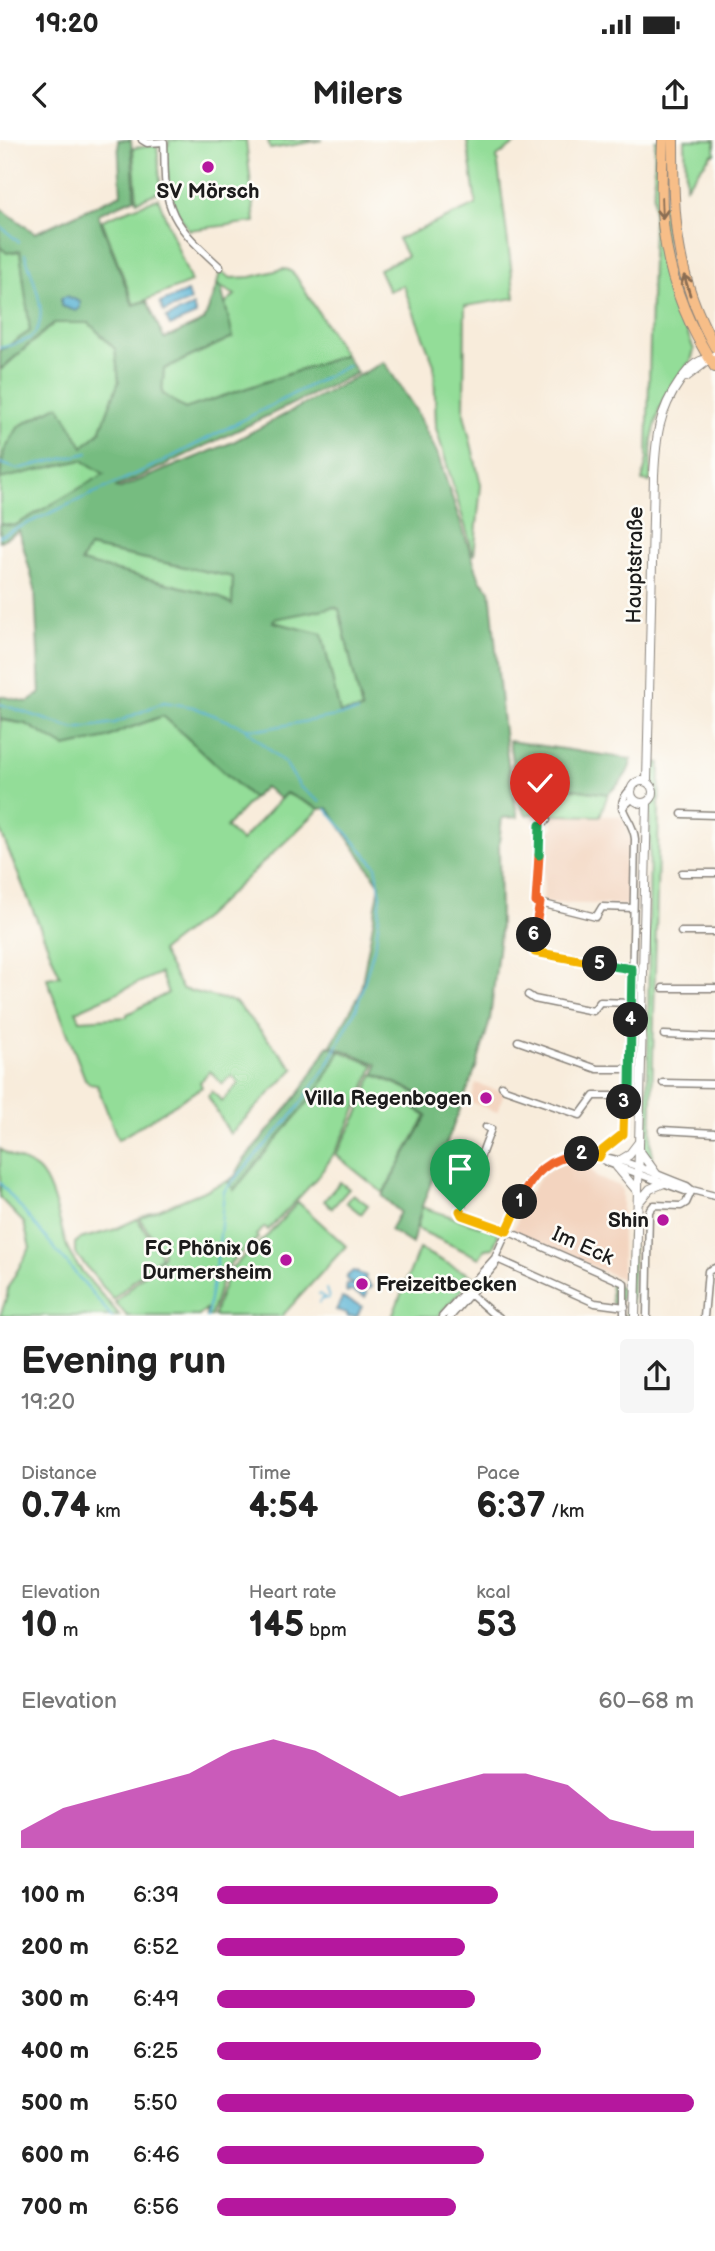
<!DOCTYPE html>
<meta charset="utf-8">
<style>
:root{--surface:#fff;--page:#f6f6f6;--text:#222;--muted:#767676;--accent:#b5179e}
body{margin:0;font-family:"Balsamiq Sans",sans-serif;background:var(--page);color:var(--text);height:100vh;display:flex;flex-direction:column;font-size:26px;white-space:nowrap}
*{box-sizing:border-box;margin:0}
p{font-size:23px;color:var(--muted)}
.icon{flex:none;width:38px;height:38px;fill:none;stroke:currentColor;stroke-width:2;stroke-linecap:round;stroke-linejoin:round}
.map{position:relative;height:1176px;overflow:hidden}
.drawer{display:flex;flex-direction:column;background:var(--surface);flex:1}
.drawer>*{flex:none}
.pin{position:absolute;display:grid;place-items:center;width:60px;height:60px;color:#fff;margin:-72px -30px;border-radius:50% 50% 50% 0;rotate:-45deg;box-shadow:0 0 7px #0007}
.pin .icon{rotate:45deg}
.km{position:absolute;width:35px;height:35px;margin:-18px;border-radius:50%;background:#222;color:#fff;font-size:19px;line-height:35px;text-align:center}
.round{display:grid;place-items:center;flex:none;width:74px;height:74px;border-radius:7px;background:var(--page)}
.head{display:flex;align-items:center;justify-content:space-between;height:119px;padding:0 21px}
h1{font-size:38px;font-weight:600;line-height:52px}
.stats{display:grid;grid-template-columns:repeat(3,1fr);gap:10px;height:119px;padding:7px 21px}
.stats div{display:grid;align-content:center}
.stats b{font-size:35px;font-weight:600}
.stats small{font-size:19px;font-weight:400}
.stats p{font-size:19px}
.chart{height:196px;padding:14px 21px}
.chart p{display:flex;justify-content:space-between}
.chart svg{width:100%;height:126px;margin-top:7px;fill:var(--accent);opacity:.7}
ul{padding:0 21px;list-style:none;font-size:23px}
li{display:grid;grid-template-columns:112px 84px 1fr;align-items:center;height:52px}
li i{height:18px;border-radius:9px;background:var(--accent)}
.status{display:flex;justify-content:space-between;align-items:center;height:49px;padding:0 35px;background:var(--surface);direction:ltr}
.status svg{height:19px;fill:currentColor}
header{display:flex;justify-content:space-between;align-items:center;height:91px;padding:0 21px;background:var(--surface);font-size:32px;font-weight:600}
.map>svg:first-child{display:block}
.built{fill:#f3d4bf}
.green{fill:#93dd98;stroke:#587c5a;stroke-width:2;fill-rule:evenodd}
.forest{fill:#76bc80;stroke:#496c4e;stroke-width:2;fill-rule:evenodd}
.water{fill:#54b1d3;stroke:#386678;stroke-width:2}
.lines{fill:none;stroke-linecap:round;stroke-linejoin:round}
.stream{stroke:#54b1d3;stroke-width:2}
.minor-casing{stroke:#8a847c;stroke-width:9}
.tertiary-casing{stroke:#8a847c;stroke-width:10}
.primary-casing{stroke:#8a847c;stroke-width:12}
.minor{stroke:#fff;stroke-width:6}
.tertiary{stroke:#fff;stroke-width:8}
.primary{stroke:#f7be88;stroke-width:10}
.oneway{stroke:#8a6d52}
.split-1-casing{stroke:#fff;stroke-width:14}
.split-2-casing{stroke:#fff;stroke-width:14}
.split-3-casing{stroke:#fff;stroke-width:14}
.split-4-casing{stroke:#fff;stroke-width:14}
.split-5-casing{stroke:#fff;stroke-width:14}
.split-6-casing{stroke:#fff;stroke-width:14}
.split-7-casing{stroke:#fff;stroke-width:14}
.split-8-casing{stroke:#fff;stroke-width:14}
.split-1{stroke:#f5b400;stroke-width:9}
.split-2{stroke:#f0652b;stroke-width:9}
.split-3{stroke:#f5b400;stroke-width:9}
.split-4{stroke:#22a559;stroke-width:9}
.split-5{stroke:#22a559;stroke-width:9}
.split-6{stroke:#f5b400;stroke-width:9}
.split-7{stroke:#f0652b;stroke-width:9}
.split-8{stroke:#22a559;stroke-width:9}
.poi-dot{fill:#b5179e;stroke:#fdfcf7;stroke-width:2.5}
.labels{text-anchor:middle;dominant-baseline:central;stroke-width:5;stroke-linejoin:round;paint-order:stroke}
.poi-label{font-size:21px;font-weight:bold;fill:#1c1c1c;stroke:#fdfcf7;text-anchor:end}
.street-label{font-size:21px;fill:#1c1c1c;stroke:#fdfcf7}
</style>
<div class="status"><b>19:20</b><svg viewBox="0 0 49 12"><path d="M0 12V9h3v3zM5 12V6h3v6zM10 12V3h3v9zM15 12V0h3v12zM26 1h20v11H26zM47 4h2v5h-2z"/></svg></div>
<header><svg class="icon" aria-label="back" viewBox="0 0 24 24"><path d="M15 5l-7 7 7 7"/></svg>Milers<svg class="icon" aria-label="share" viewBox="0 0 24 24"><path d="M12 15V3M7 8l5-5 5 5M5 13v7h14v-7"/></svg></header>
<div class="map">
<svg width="715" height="1177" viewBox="0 0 715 1177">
<rect width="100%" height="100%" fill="#fdfcf7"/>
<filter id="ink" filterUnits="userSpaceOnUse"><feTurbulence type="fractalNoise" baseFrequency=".0143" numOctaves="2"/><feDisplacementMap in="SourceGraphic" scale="14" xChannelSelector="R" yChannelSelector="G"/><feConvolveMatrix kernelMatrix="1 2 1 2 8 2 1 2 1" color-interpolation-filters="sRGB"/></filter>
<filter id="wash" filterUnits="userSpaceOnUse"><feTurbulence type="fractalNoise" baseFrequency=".00686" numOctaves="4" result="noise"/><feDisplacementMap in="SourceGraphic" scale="28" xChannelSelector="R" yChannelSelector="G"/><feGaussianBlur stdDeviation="1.57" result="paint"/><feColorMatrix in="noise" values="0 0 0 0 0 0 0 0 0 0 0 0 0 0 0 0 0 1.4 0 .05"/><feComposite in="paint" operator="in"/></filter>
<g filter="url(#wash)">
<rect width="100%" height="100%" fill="#f8ecdb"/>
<!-- built -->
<path class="built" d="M553 675 619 676 624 681 630 695 629 765 546 763 543 760 545 694 553 688Z
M476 943 504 953 497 972 470 962Z
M577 1020 592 1022V1032L597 1038 620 1046 622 1049V1138H619L513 1090 529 1054 541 1037 556 1026Z"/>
<!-- green -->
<path class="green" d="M168 0H246L255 82 189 90C166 57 168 43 166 5L169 4Z
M268 0H323L270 9Z
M467 0H520L497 17 515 158 465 166 464 274 481 345 474 416 436 288 434 225 403 145 389 151 379 129 407 116 398 99 476 65Z
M655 0H659L669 145 694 210 691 221 666 254 659 270 652 299 650 342 642 341 647 319Z
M685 0H715V14H712L686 46Z
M157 5 161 51 137 61 133 8Z
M158 58 191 142 134 165 102 80Z
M0 107 7 112 20 111 30 191 5 208 0 209Z
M283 129 289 130 295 135 345 215 185 269 162 253 164 229 233 197 225 164 235 155 217 145 220 131 231 138 251 137Z
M54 183H89L115 209 119 241 100 292 83 307 0 338 82 320 105 334 14 386 0 384V228L2 229Z
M88 407 233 437 232 466 218 456 80 422Z
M334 467 339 469 362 570 340 574 322 494 273 482V479Z
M163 576C194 603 222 632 253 658L226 687 241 701 286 653 320 669 205 777 161 811 182 849 235 862 294 929 230 994 208 956 212 951 222 961 239 943 232 936 222 944 210 931 200 942 202 947 118 1000 97 945 90 944 85 939 48 842 47 838 60 836 2 695 0 688V580L26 584 65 607 107 598 121 591ZM160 833 168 853 127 874V877L80 880 76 871Z
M651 622 660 623 651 1005 653 1015 650 1022 643 1009 646 997 648 925 650 663 655 650 649 640Z
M515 641 608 654 600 676 554 675 553 672 535 673 527 675C518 665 517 654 515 641Z
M340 911 374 925C361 956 350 987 333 1015 316 1043 290 1066 268 1090L265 1087 256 1095 258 1098 231 1122 223 1136 211 1176H206V1169L199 1176H127L115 1162 162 1118 163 1112 139 1078 228 1041 233 1049 319 949Z
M373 934 416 953 414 968 426 976 383 1053 336 1015 358 974Z
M0 1009C11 1018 29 1022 38 1030 55 1046 60 1091 69 1112 77 1129 108 1161 120 1176H0L7 1156 8 1147 30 1108 24 1083 0 1058Z
M340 1042 349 1049 332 1068 324 1061Z
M353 1054 368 1065 361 1074 346 1062Z
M298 1062 346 1106 282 1176H214L218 1161 230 1129 269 1094Z
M422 1067 498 1092V1096L493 1108 485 1109 479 1118 417 1089Z
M137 1079 160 1113V1117L113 1159 75 1113V1103L80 1099 113 1090Z
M629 1096H631L633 1110 631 1176 626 1177Z
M419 1109 474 1137 438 1176 392 1177Z
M610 1140 621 1148V1159L618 1163 612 1164Z"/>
<!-- forest -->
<path class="forest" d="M118 0H131L135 58 98 74 133 165 147 161 164 199 204 181 217 145 221 147 233 197 164 229 162 253 185 269 345 215 357 233 142 336 116 347 118 349 233 302 384 222 415 269 437 313 480 440 490 450C499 526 501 602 518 677L502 678 499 703 500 793 490 880 477 925 422 1066 412 1104 390 1090 400 1072 382 1056 427 976 414 967 416 952 375 934 377 924 331 905 360 854 380 745 328 668 320 669 286 653 280 659 265 647 253 658C222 632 194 603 163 576L121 591 107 598 65 607 26 584 0 579V556L28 562 40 554 35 449 19 391 0 401V384L14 386 104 334 82 320 0 339 4 311 19 286 59 265 83 307 100 292 119 241 115 209 89 183H54L1 229 0 228V209L5 208 30 191 20 111 7 113 0 107V68L35 93 121 54ZM89 407 233 437 232 465 218 456 81 422ZM334 467 339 469 362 570 340 573 322 494 273 482 274 479Z
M509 601 631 619C631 633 618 645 608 654L515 641Z
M328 906 340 911 319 949 234 1050 228 1041 235 1036 244 1020 301 951Z"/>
<!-- water -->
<path class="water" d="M187 152 191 161 164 172 160 163Z
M67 156 80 162V168L76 171 61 166V158Z
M193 166 196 175 170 186 166 178Z
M353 1131 366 1136 363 1144 365 1140 372 1147 370 1149 363 1148 367 1154 365 1157 351 1151 347 1153 346 1151 347 1144 354 1145 347 1140 346 1137Z
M342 1158 362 1166 357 1176H347V1173L336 1170Z"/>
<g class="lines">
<!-- stream -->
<path class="stream" d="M0 86 19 102
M0 208C9 205 24 203 31 197 53 180 31 135 25 114
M0 323 17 329 88 313
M0 396 162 322 349 225
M0 564 74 589 115 583 164 562 193 567 246 588 264 589 358 572
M247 590 286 624 300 647 320 662
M0 1043 112 1177
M319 1154 324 1157 319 1163
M324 1159 329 1158 326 1149
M207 1177 219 1106 224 1051 294 973 328 924 357 867 376 802 381 756 376 726 326 669"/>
</g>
</g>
<g filter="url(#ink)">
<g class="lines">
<defs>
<path id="minor" d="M142 0 147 3 164 2C165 23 163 48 171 68 179 91 203 111 220 127
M622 668 633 658
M682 674 715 675
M547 680 540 685 536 762 596 777 602 767 633 768
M682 733H715
M539 763 534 790 535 812 632 829
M681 792H715
M663 848H715
M528 855 534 859 593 871 600 862 632 863
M664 895 715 897
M518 901 597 929H630
M663 943 715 944
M502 946 505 949 580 975 594 956H627
M486 987 491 989 460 1071 462 1075 507 1091 624 1143V1177
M662 990 715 993
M599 1017 603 1010 623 994 624 961 630 951 635 699C633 675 609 669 632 648
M600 1018 609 1023 685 1051 692 1050 715 1056
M495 1118 595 1163 625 1167
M468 1152 492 1173 499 1177
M442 1177 495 1118 531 1038C579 992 635 1027 687 1046L692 1050
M450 1177 495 1125V1118
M647 1177 649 1071 654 1065 681 1066 686 1063 692 1050
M704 1177 708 1131 715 1128"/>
<path id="tertiary" d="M686 237 715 215
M631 652a11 11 0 1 1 22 0a11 11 0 1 1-22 0Z
M647 642 654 335C656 298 658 272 680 241 688 230 695 220 709 219
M639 1010 657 1035
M619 1021 629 1015 639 1002
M617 1027 638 1052
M638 1063 650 1049 664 1043
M635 1177 647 662"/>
<path id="primary" d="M663 0C662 30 660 62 664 92 670 141 688 186 715 227
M673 0C673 78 675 137 715 207"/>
</defs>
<!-- minor casing -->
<use href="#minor" class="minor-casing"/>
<!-- tertiary casing -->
<use href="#tertiary" class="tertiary-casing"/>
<!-- primary casing -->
<use href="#primary" class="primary-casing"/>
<!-- minor -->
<use href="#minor" class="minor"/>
<!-- tertiary -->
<use href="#tertiary" class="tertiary"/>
<!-- primary -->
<use href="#primary" class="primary"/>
</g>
<!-- one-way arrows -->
<defs><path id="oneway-shaft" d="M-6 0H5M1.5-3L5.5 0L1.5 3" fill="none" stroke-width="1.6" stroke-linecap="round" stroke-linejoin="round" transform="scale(1.75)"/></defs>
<g class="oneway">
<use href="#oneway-shaft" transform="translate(662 68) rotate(88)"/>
<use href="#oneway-shaft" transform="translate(687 145) rotate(-107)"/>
</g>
</g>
<g class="lines" filter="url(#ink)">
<defs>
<path id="split-1" d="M460 1071 462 1075 507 1091 520 1062"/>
<path id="split-2" d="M520 1062C532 1033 549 1017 582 1014"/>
<path id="split-3" d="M582 1014 599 1017 603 1010 623 994 624 962"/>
<path id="split-4" d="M624 962 630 951 631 880"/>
<path id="split-5" d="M600 824 632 829 631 880"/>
<path id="split-6" d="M534 795 535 812 600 824"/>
<path id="split-7" d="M534 795 540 763 536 762 539 715"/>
<path id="split-8" d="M539 715 540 685"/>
</defs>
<!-- split-1 casing -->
<use href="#split-1" class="split-1-casing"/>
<!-- split-2 casing -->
<use href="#split-2" class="split-2-casing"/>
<!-- split-3 casing -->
<use href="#split-3" class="split-3-casing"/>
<!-- split-4 casing -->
<use href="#split-4" class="split-4-casing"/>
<!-- split-5 casing -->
<use href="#split-5" class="split-5-casing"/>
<!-- split-6 casing -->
<use href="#split-6" class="split-6-casing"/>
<!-- split-7 casing -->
<use href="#split-7" class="split-7-casing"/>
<!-- split-8 casing -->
<use href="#split-8" class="split-8-casing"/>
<!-- split-1 -->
<use href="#split-1" class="split-1"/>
<!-- split-2 -->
<use href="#split-2" class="split-2"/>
<!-- split-3 -->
<use href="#split-3" class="split-3"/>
<!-- split-4 -->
<use href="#split-4" class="split-4"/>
<!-- split-5 -->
<use href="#split-5" class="split-5"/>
<!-- split-6 -->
<use href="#split-6" class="split-6"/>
<!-- split-7 -->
<use href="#split-7" class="split-7"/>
<!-- split-8 -->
<use href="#split-8" class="split-8"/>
</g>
<!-- markers -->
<g class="poi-dot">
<circle cx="208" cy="27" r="7"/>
<circle cx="486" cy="958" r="7"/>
<circle cx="663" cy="1080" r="7"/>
<circle cx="286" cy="1120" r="7"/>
<circle cx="362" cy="1144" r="7"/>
</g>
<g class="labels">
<!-- poi labels -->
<g class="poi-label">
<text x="208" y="51" text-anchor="middle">SV Mörsch</text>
<text x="472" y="958">Villa Regenbogen</text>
<text x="649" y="1080">Shin</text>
<text x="272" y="1108">FC Phönix 06<tspan x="272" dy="24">Durmersheim</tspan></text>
<text x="376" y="1144" text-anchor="start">Freizeitbecken</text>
</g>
<!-- street labels -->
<g class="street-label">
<text transform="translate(635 425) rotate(-89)">Hauptstraße</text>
<text transform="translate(583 1106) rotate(24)">Im Eck</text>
</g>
</g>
</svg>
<div class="pin" style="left:460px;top:1071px;background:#1e9e55"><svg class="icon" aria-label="arrive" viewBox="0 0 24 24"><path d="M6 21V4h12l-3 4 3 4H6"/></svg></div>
<div class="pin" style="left:540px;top:685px;background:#d93025"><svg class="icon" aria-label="check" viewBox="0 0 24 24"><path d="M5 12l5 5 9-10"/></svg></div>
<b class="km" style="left:520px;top:1062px">1</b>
<b class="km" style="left:582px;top:1014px">2</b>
<b class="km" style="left:624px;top:962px">3</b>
<b class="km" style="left:631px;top:880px">4</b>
<b class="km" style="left:600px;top:824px">5</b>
<b class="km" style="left:534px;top:795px">6</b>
</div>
<section class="drawer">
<div class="head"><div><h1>Evening run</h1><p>19:20</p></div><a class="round"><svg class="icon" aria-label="share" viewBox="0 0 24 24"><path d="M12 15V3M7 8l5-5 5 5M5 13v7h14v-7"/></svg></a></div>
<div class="stats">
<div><p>Distance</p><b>0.74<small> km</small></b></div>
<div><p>Time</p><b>4:54</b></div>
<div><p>Pace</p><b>6:37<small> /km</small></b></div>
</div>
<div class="stats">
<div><p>Elevation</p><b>10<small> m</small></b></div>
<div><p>Heart rate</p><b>145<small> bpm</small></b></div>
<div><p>kcal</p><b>53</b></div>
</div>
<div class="chart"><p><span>Elevation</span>60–68 m</p>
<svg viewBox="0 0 160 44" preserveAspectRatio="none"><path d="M0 44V38L10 30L20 26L30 22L40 18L50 10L60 6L70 10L80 18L90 26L100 22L110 18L120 18L130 22L140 34L150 38L160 38V44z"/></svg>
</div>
<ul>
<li><b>100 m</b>6:39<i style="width:59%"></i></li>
<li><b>200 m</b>6:52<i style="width:52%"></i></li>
<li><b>300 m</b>6:49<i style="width:54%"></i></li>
<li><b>400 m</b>6:25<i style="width:68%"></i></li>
<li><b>500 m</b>5:50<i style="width:100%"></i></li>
<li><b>600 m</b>6:46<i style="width:56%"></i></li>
<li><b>700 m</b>6:56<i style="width:50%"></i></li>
</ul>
</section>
